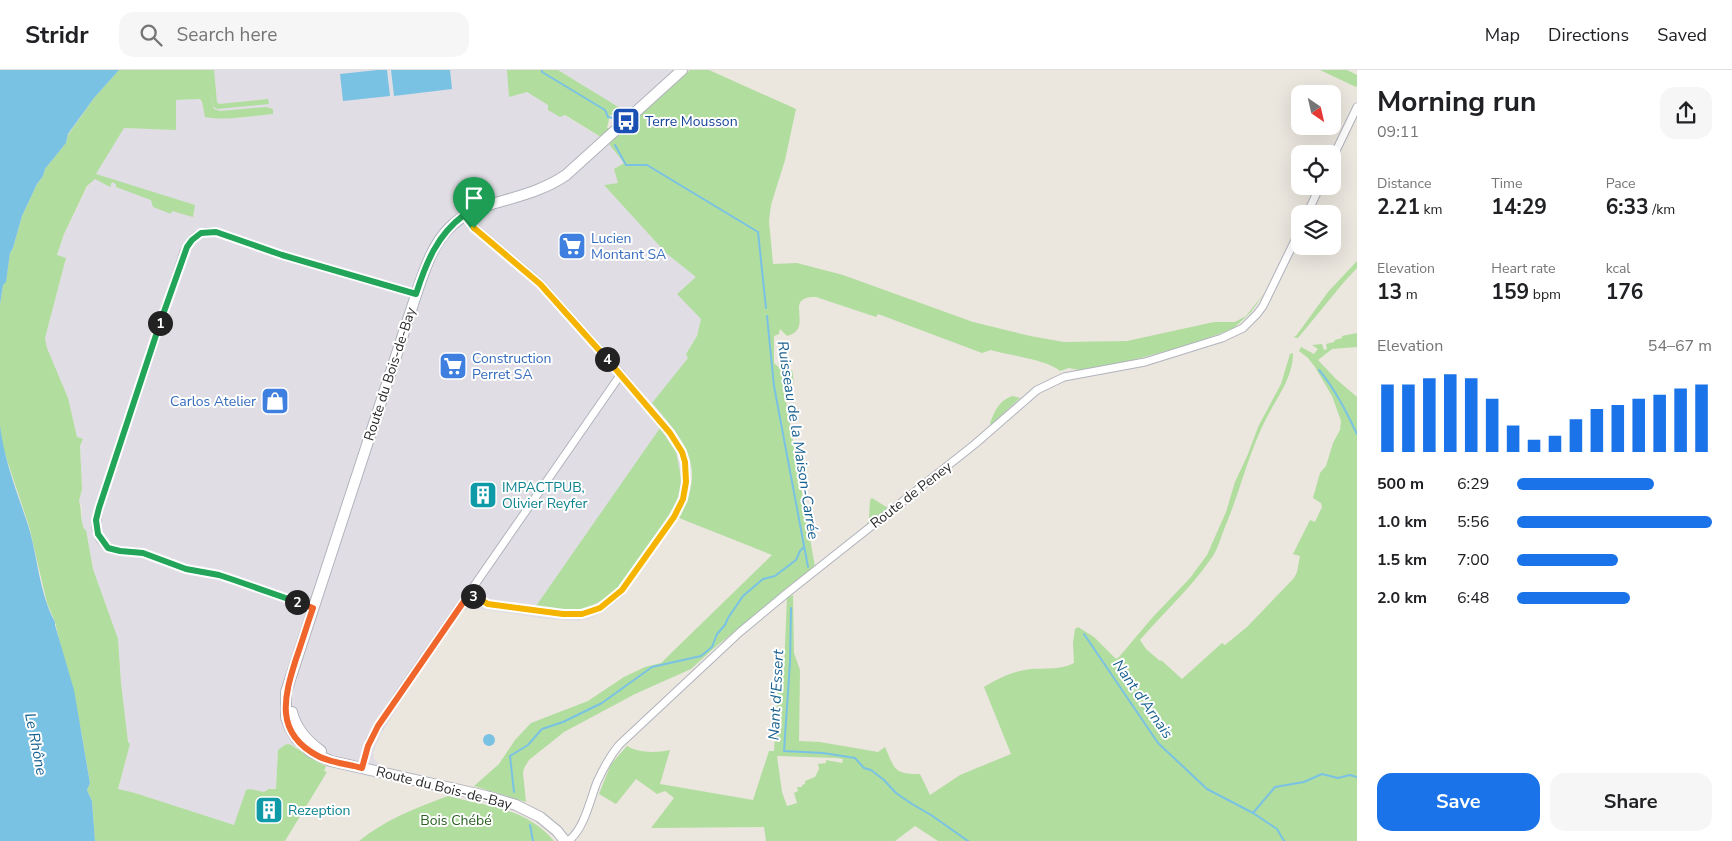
<!DOCTYPE html>
<meta charset="utf-8">
<style>
:root{--surface:#fff;--page:#f6f6f6;--text:#202124;--muted:#757577;--line:#e0e0e0;--accent:#1a73e8}
body{margin:0;font-family:"Nunito Sans",sans-serif;background:var(--page);color:var(--text);height:100vh;display:flex;flex-direction:column;font-size:19px;white-space:nowrap}
*{box-sizing:border-box;margin:0}
p{font-size:16px;color:var(--muted)}
.icon{flex:none;width:28px;height:28px;fill:none;stroke:currentColor;stroke-width:2;stroke-linecap:round;stroke-linejoin:round}
.map{position:relative;flex:1;overflow:hidden}
.drawer{display:flex;flex-direction:column;background:var(--surface);width:375px}
.drawer>*{flex:none}
.needle{width:32px;rotate:146deg}
.buttons{position:absolute;left:1291px;top:15px;display:grid;gap:10px}
.buttons a{display:grid;place-items:center;width:50px;height:50px;border-radius:10px;background:var(--surface);box-shadow:0 5px 20px #0002;font-size:25px}
.pin{position:absolute;display:grid;place-items:center;width:42px;height:42px;color:#fff;margin:-51px -21px;border-radius:50% 50% 50% 0;rotate:-45deg;box-shadow:0 0 5px #0007}
.pin .icon{rotate:45deg}
.km{position:absolute;width:25px;height:25px;margin:-12px;border-radius:50%;background:#222;color:#fff;font-size:14px;line-height:25px;text-align:center}
.round{display:grid;place-items:center;flex:none;width:52px;height:52px;border-radius:15px;background:var(--page)}
.summary{display:flex;align-items:center;justify-content:space-between;height:85px;padding:0 20px}
h1{font-size:28px;font-weight:700;line-height:38px}
.metrics{display:grid;grid-template-columns:repeat(3,1fr);gap:8px;height:85px;padding:5px 20px}
.metrics div{display:grid;align-content:center}
.metrics b{font-size:21px;font-weight:700}
.metrics small{font-size:14px;font-weight:400}
.metrics p{font-size:14px}
.chart{height:140px;padding:10px 20px}
.chart p{display:flex;justify-content:space-between}
.chart svg{width:100%;height:90px;margin-top:5px;stroke:var(--accent);stroke-width:6}
.action{display:flex;gap:10px;margin-top:auto;padding:10px 20px}
.action a{flex:1;height:58px;border-radius:15px;background:var(--accent);color:#fff;font-size:20px;font-weight:700;line-height:58px;text-align:center}
.action a+a{background:var(--page);color:var(--text)}
ul{padding:0 20px;list-style:none;font-size:16px}
li{display:grid;grid-template-columns:80px 60px 1fr;align-items:center;height:38px}
li i{height:12px;border-radius:6px;background:var(--accent)}
header{display:flex;align-items:center;gap:30px;box-sizing:border-box;height:70px;padding:0 25px;background:var(--surface);border-bottom:1px solid var(--line)}
header strong{font-size:24px}
nav{display:flex;gap:28px;margin-inline-start:auto;font-size:18px}
.search{width:350px;height:45px;background:var(--page);display:flex;align-items:center;gap:12px;box-sizing:border-box;padding:0 18px;border-radius:15px;color:var(--muted);font-size:19px}
main{display:flex;flex:1;min-height:0}
.map>svg:first-child{display:block}
.industrial{fill:#e0dee4}
.green{fill:#b1dd9f;fill-rule:evenodd}
.water{fill:#7ac2e4}
.lines{fill:none;stroke-linecap:round;stroke-linejoin:round}
.stream{stroke:#7ac2e4;stroke-width:2}
.minor-casing{stroke:#b1b3bd;stroke-width:9}
.secondary-casing{stroke:#b1b3bd;stroke-width:12}
.minor{stroke:#fff;stroke-width:7}
.secondary{stroke:#fff;stroke-width:10}
.split-1-casing{stroke:#fff;stroke-width:10}
.split-2-casing{stroke:#fff;stroke-width:10}
.split-3-casing{stroke:#fff;stroke-width:10}
.split-4-casing{stroke:#fff;stroke-width:10}
.split-5-casing{stroke:#fff;stroke-width:10}
.split-1{stroke:#22a559;stroke-width:6}
.split-2{stroke:#22a559;stroke-width:6}
.split-3{stroke:#f0652b;stroke-width:6}
.split-4{stroke:#f5b400;stroke-width:6}
.split-5{stroke:#f5b400;stroke-width:6}
.labels{text-anchor:middle;dominant-baseline:central;stroke-width:4;stroke-linejoin:round;paint-order:stroke}
.transit-label{font-size:14px;fill:#164399;stroke:#fff;text-anchor:start}
.shop-label{font-size:14px;fill:#366cbe;stroke:#fff;text-anchor:start}
.street-label{font-size:14px;fill:#2a2a2a;stroke:#fff}
.culture-label{font-size:14px;fill:#0d838f;stroke:#fff;text-anchor:start}
.park-label{font-size:14px;fill:#2a6120;stroke:#fff}
.water-label{font-size:15px;font-style:italic;fill:#196190;stroke:#fff}
</style>
<header>
<strong>Stridr</strong>
<div class="search"><svg class="icon" aria-label="search" viewBox="0 0 24 24"><circle cx="10" cy="10" r="6"/><path d="M15 15l6 6"/></svg>Search here</div>
<nav><a>Map</a><a>Directions</a><a>Saved</a></nav>
</header>
<main>
<div class="map">
<svg width="1357" height="771" viewBox="0 0 1357 771">
<rect width="100%" height="100%" fill="#ebe6de"/>
<!-- industrial -->
<path class="industrial" d="M208 0H507L509 26 527 22 548 35V40L560 47 564 45 600 67 627 42 558 0H690L610 74 624 93 614 99 618 113 605 115 666 183 697 207 701 249 697 266 686 284 689 288 672 356 684 374 691 393V420L679 448 624 526 604 542 589 549 579 551 547 549 474 538 467 539 463 541 411 616 381 664 373 683 374 689 380 695 376 708 324 696 311 689 296 677 287 674 278 680 276 719 272 718 264 722 250 719 234 755 135 723 118 720 130 674 128 672 121 613 118 569 93 499 86 460 84 459 82 455V437L79 431 82 419 80 376 83 369 77 367 68 328 47 278 45 268 66 188 57 186 64 164 90 112 95 109 111 116 96 104 124 58 175 60 176 30 199 29 202 32 205 46 214 48H240L273 43H222L211 40Z"/>
<!-- green -->
<path class="green" d="M119 0H214L217 32 219 34 268 29 269 34 217 39 214 37 210 22 214 39 220 41 266 37 273 39V44C250 46 228 51 205 47L202 32 200 29 176 30V60L124 58 96 104 195 135 193 147 172 141 171 144 153 137 151 130 116 117V114L112 112 110 117 95 109 87 116 64 164 57 185 66 188 45 268 47 278 68 328 77 367 83 369 80 376 82 419 79 431C82 441 80 449 84 459L86 460 93 499 118 569 121 613 128 672 130 674 118 719 135 723 234 755 246 720 250 719 264 722 269 719H276L278 680C281 678 285 674 288 674 292 674 317 693 326 696L324 701 327 702 285 771H95L92 731 87 720 90 713 81 660 55 552 47 533 29 456 2 375 0 355V235L3 215 6 210 10 183 13 178 22 146 37 114 43 106 45 99 66 73 68 65 94 28Z
M507 0H558L625 41 622 40 617 46 610 45 607 58H610L601 67 565 45 560 47 548 40V35L527 22 509 27Z
M690 0H709L796 39 785 90 771 135 769 151 773 194 797 193 843 205 973 252 1030 266 1064 272 1127 271 1214 252H1235L1246 246 1266 221 1251 242 1234 258 1227 261 1192 274 1133 290 1089 299 1079 300 1069 298 1060 301C1049 290 1008 285 991 280L982 283 878 244 876 247 816 227C781 226 816 258 787 266L780 259 779 264 774 266V293L782 300H792C795 313 793 320 786 331L815 497 713 579 691 599 635 624 564 662 529 690 524 698 523 703 526 732 474 716 499 694 515 670 531 653 588 631 624 607 645 597 661 593 772 485 679 448C707 397 686 372 652 333L688 288 686 284 697 266 701 249 677 224 696 207 666 183 604 115 618 113 614 99 624 93 609 74Z
M1320 0H1347L1357 5V16L1356 17Z
M1357 191V198L1344 212 1298 268 1293 267 1296 266 1328 222Z
M1357 263V277L1332 279 1318 290 1336 309 1357 327V771H938L915 756 895 771H766L764 757 651 758 674 728 665 721 657 724 636 709 616 734 599 724 611 694 627 676C639 683 656 683 670 680L660 714 753 730 769 681H774L778 615 784 599 787 528 793 525 794 583 800 600 799 671 820 672 878 682 885 677C895 700 894 704 920 704L930 725 960 705 1011 684 984 617C999 608 1013 601 1031 599 1046 598 1061 600 1074 593L1073 573 1075 559 1078 557 1094 567 1116 589 1119 587 1152 548 1190 508 1207 485 1226 442 1235 412 1248 384 1258 357 1281 314 1290 284 1293 283C1293 308 1277 327 1266 349 1249 382 1241 418 1227 452 1221 465 1219 479 1210 490 1190 519 1163 543 1140 570L1146 579 1160 591 1161 590 1182 609 1222 573 1225 575 1247 557 1294 508 1297 502 1300 486 1293 484 1310 450 1315 452 1322 437 1321 433 1313 428 1320 403 1326 396 1333 373 1340 360 1341 351 1332 326 1315 297 1308 288 1299 281 1301 277 1314 284 1318 279 1312 275 1322 274 1324 280 1327 279 1326 274 1334 272 1335 270 1342 268V266ZM777 686 836 688 843 689 842 693 826 690V693L818 694 819 699 815 707 805 711V714L802 715V717H797L798 721 794 723 797 733 787 736 782 722Z
M1013 326 1020 328 991 355 990 353C995 341 999 330 1013 326Z
M660 358 676 382 681 407 680 421 676 433 663 454 618 517 606 528 593 535 581 539H564L536 536Z
M872 428 888 438 867 455 869 448 870 430Z
M448 726C488 737 525 737 554 771H359C386 749 416 738 448 726Z"/>
<!-- water -->
<path class="water" d="M0 0H119L94 28 68 64 66 73 45 99 43 106 37 114 22 146 13 178 10 183 6 212 3 215 0 235Z
M377 0H387L390 26 343 31 340 4Z
M391 0H450L452 19 394 26Z
M0 355C4 390 17 422 28 455 38 487 39 523 55 552V555L74 620 90 713 87 720 92 731 95 771H0Z
M483 670a6 6 0 1 1 12 0a6 6 0 1 1-12 0Z"/>
<g class="lines">
<!-- stream -->
<path class="stream" d="M542 0V2L605 40 608 47 613 48
M615 75 626 95H647L758 162 766 238
M767 246 774 316 808 497
M1319 300C1335 319 1346 341 1357 364
M791 538 790 592 784 681 823 683 855 688 864 698 871 700 884 710 896 723 912 734 931 745 968 771
M1084 564 1158 673 1207 719 1253 743 1277 759 1284 771
M514 722 510 686 528 675 542 659 563 652 602 633 652 597 701 586 712 577 717 564 725 555 728 548 743 526 763 509 775 506 796 490 800 481 804 477
M1253 743 1275 717 1304 712 1322 704 1338 708 1350 705 1357 707
M530 755 533 771"/>
<defs>
<path id="minor" d="M1332 89 1357 37
M1307 144 1320 116
M464 145 475 158 540 213 621 304 675 370 684 387 686 406 683 429 674 447 622 520 600 538 582 544H563L488 534 469 524
M313 538 219 505 186 499 143 483 120 481 108 478 100 469 96 458 99 438 184 182 191 170 197 165 205 162H216L282 185 416 224
M362 698 370 670 399 624 621 304
M568 771C584 760 590 730 597 712 603 699 610 686 619 675L740 562 787 523 975 374 1037 320 1064 307 1145 292 1222 268 1243 258 1257 244 1263 236 1300 160"/>
<path id="secondary" d="M292 642C296 659 307 671 321 681
M565 771 557 761 540 747 516 735 486 726 331 691 311 682 296 668 290 658 286 647V622L418 219C436 165 449 145 506 130 527 124 547 118 566 105L682 0"/>
</defs>
<!-- minor casing -->
<use href="#minor" class="minor-casing"/>
<!-- secondary casing -->
<use href="#secondary" class="secondary-casing"/>
<!-- minor -->
<use href="#minor" class="minor"/>
<!-- secondary -->
<use href="#secondary" class="secondary"/>
</g>
<g class="lines">
<defs>
<path id="split-1" d="M160 253 187 177 192 170 201 163 216 162 282 185 416 224C426 193 437 165 464 145L474 158"/>
<path id="split-2" d="M160 253 99 438 96 450 98 464 108 478 120 481 143 483 186 499 219 505 234 510 297 532"/>
<path id="split-3" d="M297 532 313 538C307 555 302 572 296 589 284 627 274 663 318 686 331 693 348 694 362 698L368 676 378 656 469 524 473 526"/>
<path id="split-4" d="M473 526 488 534 563 544H582L600 538 622 520 674 447 683 429 686 412 685 392 682 382 670 363 607 289"/>
<path id="split-5" d="M474 158 540 214 607 289"/>
</defs>
<!-- split-1 casing -->
<use href="#split-1" class="split-1-casing"/>
<!-- split-2 casing -->
<use href="#split-2" class="split-2-casing"/>
<!-- split-3 casing -->
<use href="#split-3" class="split-3-casing"/>
<!-- split-4 casing -->
<use href="#split-4" class="split-4-casing"/>
<!-- split-5 casing -->
<use href="#split-5" class="split-5-casing"/>
<!-- split-1 -->
<use href="#split-1" class="split-1"/>
<!-- split-2 -->
<use href="#split-2" class="split-2"/>
<!-- split-3 -->
<use href="#split-3" class="split-3"/>
<!-- split-4 -->
<use href="#split-4" class="split-4"/>
<!-- split-5 -->
<use href="#split-5" class="split-5"/>
</g>
<!-- icons -->
<defs>
<symbol id="bus-square" viewBox="-11 -11 22 22"><rect x="-9" y="-9" width="18" height="18" rx="4" fill="#1a4fb4" stroke="#fff"/><path d="M-5-6H5V4H4V6H2V4H-2V6H-4V4H-5ZM-3.5-4V0h7V-4ZM-3.5 1.2v1.5H-2V1.2ZM2 1.2v1.5H3.5V1.2Z" fill="#fff"/></symbol>
<symbol id="supermarket-square" viewBox="-11 -11 22 22"><rect x="-9" y="-9" width="18" height="18" rx="4" fill="#3f7fe0" stroke="#fff"/><path d="M-6-5.5h2.5l.6 2H6L4.5 2H-2.5L-4.4-4H-6ZM-1.5 3.2a1.3 1.3 0 1 0 .1 0ZM3 3.2a1.3 1.3 0 1 0 .1 0Z" fill="#fff"/></symbol>
<symbol id="shop-square" viewBox="-11 -11 22 22"><rect x="-9" y="-9" width="18" height="18" rx="4" fill="#3f7fe0" stroke="#fff"/><path d="M-5-2.5h2.3a2.7 3.5 0 0 1 5.4 0H5L5.5 6h-11ZM-1.5-2.5h3a1.5 2.3 0 0 0-3 0Z" fill="#fff"/></symbol>
<symbol id="building-square" viewBox="-11 -11 22 22"><rect x="-9" y="-9" width="18" height="18" rx="4" fill="#0f9aa8" stroke="#fff"/><path d="M-4-6H4V6H1V3H-1V6H-4ZM-2.5-4.3h1.7v1.8h-1.7ZM.8-4.3h1.7v1.8H.8ZM-2.5-1h1.7V.8h-1.7ZM.8-1h1.7V.8H.8Z" fill="#fff"/></symbol>
</defs>
<g fill-rule="evenodd">
<use href="#bus-square" x="610" y="35" width="32" height="32"/>
<use href="#supermarket-square" x="556" y="160" width="32" height="32"/>
<use href="#supermarket-square" x="437" y="280" width="32" height="32"/>
<use href="#shop-square" x="259" y="315" width="32" height="32"/>
<use href="#building-square" x="467" y="409" width="32" height="32"/>
<use href="#building-square" x="253" y="724" width="32" height="32"/>
</g>
<g class="labels">
<!-- transit labels -->
<g class="transit-label">
<text x="645" y="51">Terre Mousson</text>
</g>
<!-- shop labels -->
<g class="shop-label">
<text x="591" y="168">Lucien<tspan x="591" dy="16">Montant SA</tspan></text>
<text x="472" y="288">Construction<tspan x="472" dy="16">Perret SA</tspan></text>
<text x="256" y="331" text-anchor="end">Carlos Atelier</text>
</g>
<!-- street labels -->
<g class="street-label">
<text transform="translate(390 304) rotate(-72)">Route du Bois-de-Bay</text>
<text transform="translate(911 425) rotate(-38)">Route de Peney</text>
<text transform="translate(444 718) rotate(14)">Route du Bois-de-Bay</text>
</g>
<!-- culture labels -->
<g class="culture-label">
<text x="502" y="417">IMPACTPUB,<tspan x="502" dy="16">Olivier Reyfer</tspan></text>
<text x="288" y="740">Rezeption</text>
</g>
<!-- park labels -->
<g class="park-label">
<text x="456" y="750">Bois Chébé</text>
</g>
<!-- water labels -->
<g class="water-label">
<text transform="translate(798 370) rotate(81)">Ruisseau de la Maison-Carrée</text>
<text transform="translate(776 625) rotate(-87)">Nant d'Essert</text>
<text transform="translate(1143 629) rotate(55)">Nant d'Arnais</text>
<text transform="translate(36 674) rotate(79)">Le Rhône</text>
</g>
</g>
</svg>
<div class="buttons">
<a><svg class="needle" viewBox="-14 -14 28 28"><path d="M0-13l5 13h-10z" fill="#e53935"/><path d="M0 13l5-13h-10z" fill="#757577"/></svg></a>
<a><svg class="icon" aria-label="locate" viewBox="0 0 24 24"><circle cx="12" cy="12" r="6"/><path d="M12 2v4M12 18v4M2 12h4M18 12h4"/></svg></a>
<a><svg class="icon" aria-label="layers" viewBox="0 0 24 24"><path d="M12 4l9 5-9 5-9-5zM3 14l9 5 9-5"/></svg></a>
</div>
<div class="pin" style="left:474px;top:158px;background:#1e9e55"><svg class="icon" aria-label="arrive" viewBox="0 0 24 24"><path d="M6 21V4h12l-3 4 3 4H6"/></svg></div>
<b class="km" style="left:160px;top:253px">1</b>
<b class="km" style="left:297px;top:532px">2</b>
<b class="km" style="left:473px;top:526px">3</b>
<b class="km" style="left:607px;top:289px">4</b>
</div>
<section class="drawer">
<div class="summary"><div><h1>Morning run</h1><p>09:11</p></div><a class="round"><svg class="icon" aria-label="share" viewBox="0 0 24 24"><path d="M12 15V3M7 8l5-5 5 5M5 13v7h14v-7"/></svg></a></div>
<div class="metrics">
<div><p>Distance</p><b>2.21<small> km</small></b></div>
<div><p>Time</p><b>14:29</b></div>
<div><p>Pace</p><b>6:33<small> /km</small></b></div>
</div>
<div class="metrics">
<div><p>Elevation</p><b>13<small> m</small></b></div>
<div><p>Heart rate</p><b>159<small> bpm</small></b></div>
<div><p>kcal</p><b>176</b></div>
</div>
<div class="chart"><p><span>Elevation</span>54–67 m</p>
<svg viewBox="0 0 160 44" preserveAspectRatio="none"><path d="M5 44V11M15 44V11M25 44V8M35 44V6M45 44V8M55 44V18M65 44V31M75 44V38M85 44V36M95 44V28M105 44V23M115 44V21M125 44V18M135 44V16M145 44V13M155 44V11"/></svg>
</div>
<ul>
<li><b>500 m</b>6:29<i style="width:70%"></i></li>
<li><b>1.0 km</b>5:56<i style="width:100%"></i></li>
<li><b>1.5 km</b>7:00<i style="width:52%"></i></li>
<li><b>2.0 km</b>6:48<i style="width:58%"></i></li>
</ul>
<div class="action"><a>Save</a><a>Share</a></div>
</section>
</main>
